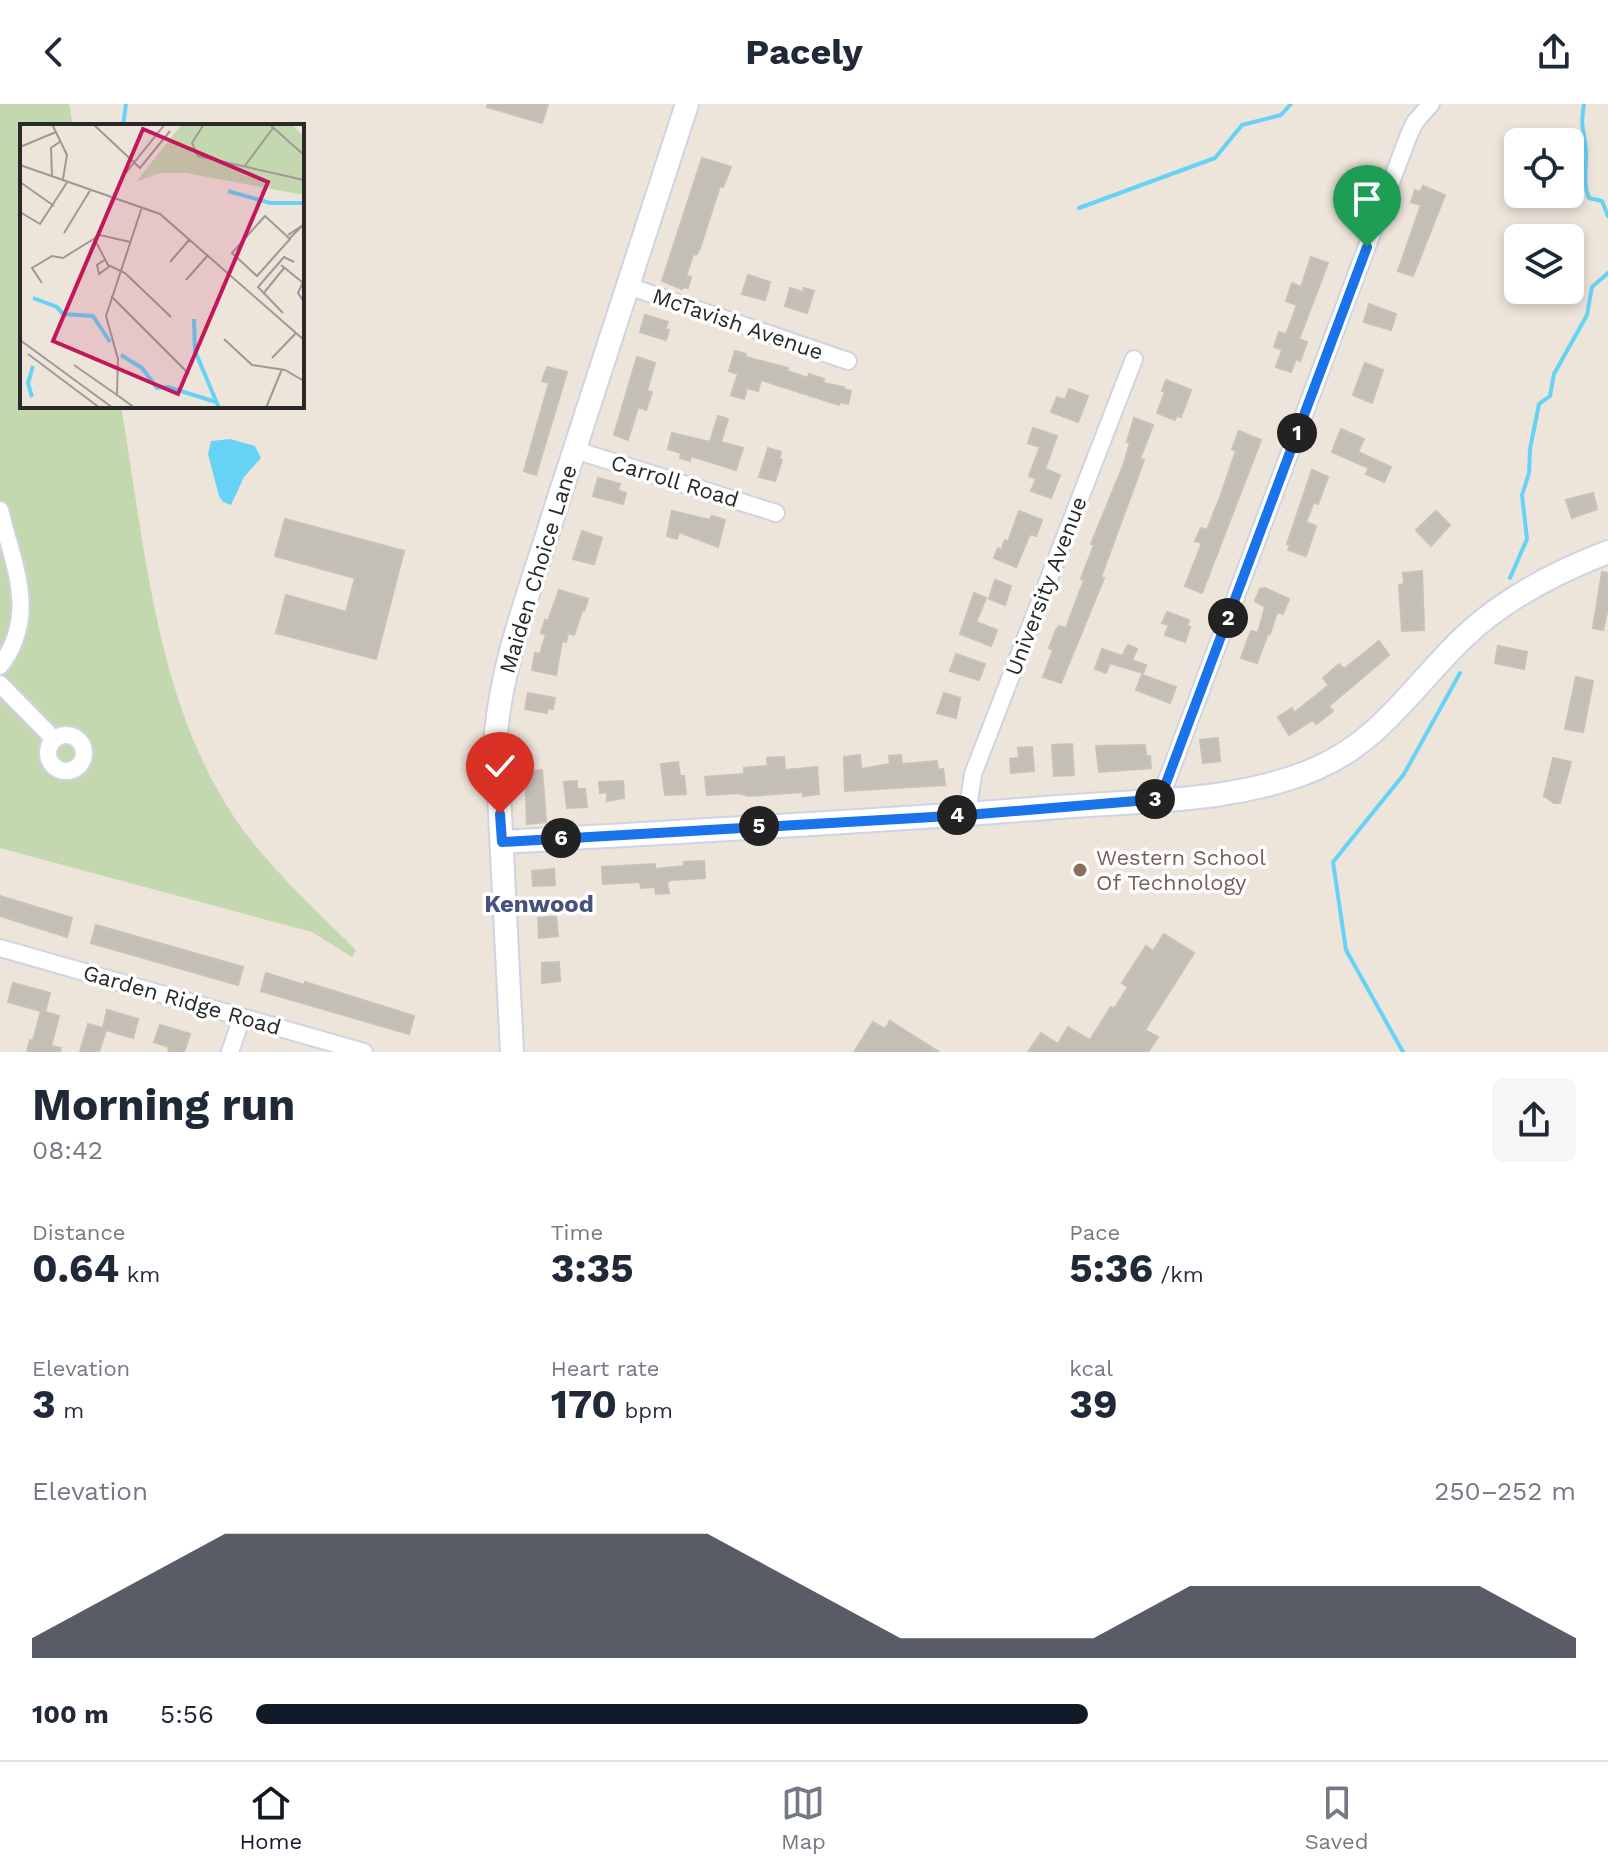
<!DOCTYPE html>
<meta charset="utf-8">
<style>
:root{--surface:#fff;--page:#f6f6f7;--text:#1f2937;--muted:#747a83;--line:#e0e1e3;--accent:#111827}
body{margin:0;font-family:"Work Sans",sans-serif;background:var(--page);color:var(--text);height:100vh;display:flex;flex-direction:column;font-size:30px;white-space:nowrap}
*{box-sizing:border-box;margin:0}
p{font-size:26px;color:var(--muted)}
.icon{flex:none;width:44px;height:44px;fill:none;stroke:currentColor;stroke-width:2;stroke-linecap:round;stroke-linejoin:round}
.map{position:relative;height:948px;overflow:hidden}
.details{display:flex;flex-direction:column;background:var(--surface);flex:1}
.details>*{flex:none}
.controls{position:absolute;left:1504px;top:24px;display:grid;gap:16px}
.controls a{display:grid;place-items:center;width:80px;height:80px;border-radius:12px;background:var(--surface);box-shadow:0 4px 12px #0003;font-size:40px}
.pin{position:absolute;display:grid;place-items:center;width:68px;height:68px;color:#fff;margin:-82px -34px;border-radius:50% 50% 50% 0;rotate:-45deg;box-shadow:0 0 8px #0007}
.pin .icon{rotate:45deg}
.km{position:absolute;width:40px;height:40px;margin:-20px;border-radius:50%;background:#222;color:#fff;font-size:22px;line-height:40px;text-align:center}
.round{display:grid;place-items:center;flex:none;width:84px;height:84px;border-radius:12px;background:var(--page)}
.overview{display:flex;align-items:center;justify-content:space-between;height:136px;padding:0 32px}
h1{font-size:44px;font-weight:700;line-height:60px}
.stats{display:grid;grid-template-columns:repeat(3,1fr);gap:12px;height:136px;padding:8px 32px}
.stats div{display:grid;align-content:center}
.stats b{font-size:40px;font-weight:700}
.stats small{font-size:22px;font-weight:400}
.stats p{font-size:22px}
.chart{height:224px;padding:16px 32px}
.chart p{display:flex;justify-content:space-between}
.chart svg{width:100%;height:144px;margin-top:8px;fill:var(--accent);opacity:.7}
ul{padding:0 32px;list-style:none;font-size:26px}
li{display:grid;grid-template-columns:128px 96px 1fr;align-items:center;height:60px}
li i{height:20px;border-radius:10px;background:var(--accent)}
header{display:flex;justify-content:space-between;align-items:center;height:104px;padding:0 32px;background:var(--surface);font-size:36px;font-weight:700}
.dock{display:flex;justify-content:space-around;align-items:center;height:112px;border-top:2px solid var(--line);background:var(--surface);font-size:22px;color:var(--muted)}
.dock a{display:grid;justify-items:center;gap:4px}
.dock .on{color:var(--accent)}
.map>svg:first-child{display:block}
.cemetery{fill:#c4d8b0}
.water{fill:#66d2f6}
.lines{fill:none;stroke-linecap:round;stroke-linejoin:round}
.stream{stroke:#66d2f6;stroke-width:4}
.building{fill:#c4bfb6;stroke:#c8c1b4;stroke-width:2}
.street-casing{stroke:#cfd3e4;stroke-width:20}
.secondary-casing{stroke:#cfd3e4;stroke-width:26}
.street{stroke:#fff;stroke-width:16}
.secondary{stroke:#fff;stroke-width:22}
.route-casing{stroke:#fff;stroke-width:16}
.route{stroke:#1a73e8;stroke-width:10}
.education-dot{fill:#8d6e63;stroke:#fff;stroke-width:3}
.labels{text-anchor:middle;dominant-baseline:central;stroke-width:7;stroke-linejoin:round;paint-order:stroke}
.street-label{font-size:22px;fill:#292929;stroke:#fff}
.education-label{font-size:22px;fill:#785e54;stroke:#fff;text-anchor:start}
.neighbourhood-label{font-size:24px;font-weight:bold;fill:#47517d;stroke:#fff}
.inset-river{fill:none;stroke:#66d2f6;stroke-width:4}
.inset-road{fill:none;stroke:#9f9993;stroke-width:2}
.view{fill:#c2185b;fill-opacity:0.15;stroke:#c2185b;stroke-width:4}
.inset-edge{fill:none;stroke:#292929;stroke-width:4}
</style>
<header><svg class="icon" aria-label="back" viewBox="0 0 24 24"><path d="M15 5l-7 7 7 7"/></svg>Pacely<svg class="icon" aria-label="share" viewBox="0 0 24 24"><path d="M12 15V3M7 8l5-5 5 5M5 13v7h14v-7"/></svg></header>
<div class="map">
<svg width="1608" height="948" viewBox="0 0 1608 948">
<rect width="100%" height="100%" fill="#ede4da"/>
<!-- cemetery -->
<path class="cemetery" d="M0 0H69L73 22H22V302H121C145 441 155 596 236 716 269 764 315 805 356 846L352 853 312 828 0 744Z"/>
<!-- water -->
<path class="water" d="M230 335 255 342 261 354 244 373 231 401 223 398 219 392 208 350 211 337Z"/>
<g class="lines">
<!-- stream -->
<path class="stream" d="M1584 0C1580 24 1584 25 1586 47 1587 64 1582 77 1589 94L1602 97 1608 112
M123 22 126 0
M1079 104 1215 54 1242 21 1281 11 1291 0
M1510 474 1527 435 1522 391 1529 369 1530 345 1539 300 1550 292 1554 270 1587 211 1592 183 1608 169
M1403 948 1346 846 1333 758 1404 670 1460 569"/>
</g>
<!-- building -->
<path class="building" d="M488 0H548L542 19 487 3Z
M702 54 731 63 723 83 720 82 700 144 697 150 693 151 686 172 691 173 688 184 683 183 682 185 662 177Z
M1423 82 1445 91 1413 172 1398 167 1421 101 1411 98 1415 86 1420 88Z
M1311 153 1328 159 1299 235 1307 238 1300 257 1296 255 1291 268 1276 263 1282 246 1274 243 1279 228 1286 230 1297 201 1286 197 1292 179 1301 183Z
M748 171 770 178 765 196 742 190Z
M790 184 803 188 804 184 814 187 807 209 785 202Z
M1369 200 1396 210 1391 226 1364 218Z
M645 211 668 218 665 225 669 226 666 236 640 228Z
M735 247 746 250 745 253 788 264 787 267 808 274 809 270 824 275 823 279 844 283V285L851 287 848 300 840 298 839 301 761 276 758 287 747 284 744 295 731 291 738 270 729 267Z
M637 253 655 259 647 287 652 288 646 306 638 303 628 336 614 331Z
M1365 259 1383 266 1372 299 1353 291Z
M547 263 567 268 536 371 524 367 549 279 542 277Z
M1166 276 1191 286 1181 313 1177 311 1175 316 1157 309 1165 288 1162 287Z
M1069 285 1088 292 1078 318 1051 308 1057 293 1065 296Z
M718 312 728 315 721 338 743 344 736 366 691 352 690 357 680 354 681 349 668 345 672 329 710 338Z
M1134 314 1153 321 1140 355 1144 356 1101 473 1104 474 1061 579 1043 573 1053 546 1049 544 1056 526 1059 522 1066 524 1084 476 1081 475 1094 441 1091 440 1123 362 1130 339 1127 338Z
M1033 324 1057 332 1045 365 1060 371 1051 394 1031 387 1036 375 1029 372 1040 343 1028 339Z
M1341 325 1364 335 1358 348 1391 363 1384 378 1366 370 1369 364 1332 348Z
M1239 327 1261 336 1202 489 1185 482 1202 439 1195 437 1201 424 1207 426 1220 393 1236 347 1232 345Z
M768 344 781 348 779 355 782 356 775 377 759 373Z
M1312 366 1328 373 1318 400 1314 398 1306 418 1316 422 1306 452 1288 446 1290 441 1287 440Z
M598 374 620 380 618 386 626 389 623 400 593 392Z
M1593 389 1597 405 1572 414 1566 396Z
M672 407 710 416 712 412 725 416 718 443 679 428 677 435 667 432Z
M1019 407 1042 416 1036 432 1030 430 1016 463 994 454 998 444 1001 446 1005 436 1008 438Z
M1436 407 1450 421 1431 442 1416 426Z
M285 415 404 447 376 555 276 529 286 491 346 508 355 474 275 452Z
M582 427 602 434 594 460 573 455Z
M1422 467 1424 526 1402 527 1399 481 1404 480 1403 469Z
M1602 468 1608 469V504L1603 526 1593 524Z
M995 476 1011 482 1005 501 989 495Z
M1265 484 1289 495 1283 510 1277 508 1270 530H1268L1257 559 1241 554 1251 527 1258 529 1265 503 1255 497 1260 485Z
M559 486 588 495 584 507H582L574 531 568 529 566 538 562 537 556 571 532 566 535 549 540 550 546 531 541 529 545 516 548 517Z
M974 489 986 494 976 518 997 526 991 542 960 530Z
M1167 508 1189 516 1187 522 1190 523 1185 538 1165 531 1169 521 1162 519Z
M1379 537 1389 551 1329 602 1333 607 1316 620 1313 616 1289 631 1278 613 1292 604 1294 609 1329 581 1323 574 1339 560 1344 565Z
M1128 541 1137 545 1132 556 1146 561 1143 569 1110 559 1106 569 1095 565 1102 545 1122 552Z
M1498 542 1527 548 1524 565 1495 559Z
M956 550 985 560 979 576 950 567Z
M1142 571 1176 583 1170 599 1136 586Z
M1576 573 1593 577 1583 628 1565 625Z
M528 589 555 594 553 605 548 604 547 609 525 605Z
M944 589 960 594 956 614 937 609Z
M1218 634 1220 657 1203 659 1200 636Z
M1072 640 1074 671 1054 672 1052 641Z
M1145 641 1146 652H1150L1151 664 1099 668 1096 642Z
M1032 643 1034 667 1011 669 1010 655 1019 654 1018 644Z
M860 651 861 665 890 660 889 652 901 651 902 660 937 657 938 666 943 665 945 681 845 687 844 653Z
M784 653 785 666 817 663 819 690 803 692V688L749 692 738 689 707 691 705 673 744 670V664L768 662 767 654Z
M1553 654 1571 658 1560 699H1554L1544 692Z
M678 658 680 672H684L686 690 665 691 661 660Z
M542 666 546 718 527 720 525 668Z
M577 677V685H585L587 703 567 704 564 678Z
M623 677 624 694 607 697V688L600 689 599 678Z
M704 757 705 774 671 776 667 778 669 789 656 790 655 783 641 784 640 778 603 780 602 763 655 760V765L684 762V758Z
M554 765 555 781 533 782 532 767Z
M0 792 72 814 67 833 0 812Z
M556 812 558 832 539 834 538 814Z
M96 821 243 863 238 881 91 839Z
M1164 830 1194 849 1145 926 1158 933 1148 948H1028L1041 929 1058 940 1068 923 1090 936 1111 903 1114 905 1128 883 1122 879 1146 842 1153 847Z
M559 858 560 877 542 879V859Z
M266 869 304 881 305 878 414 912 409 930 261 887Z
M13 879 50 889 45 908 59 912 51 942 61 944 60 948H27L30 936 33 937 41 907 8 898Z
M107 906 138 915 133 934 106 926 99 948H80L88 920 103 924Z
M890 917 939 948H854L873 918 885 925Z
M160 921 190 930 184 948H168L169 943 154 938Z"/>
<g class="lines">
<defs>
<path id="street" d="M628 182 848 257
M575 346 776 409
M0 406C13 461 39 511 0 562
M0 580 54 635
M48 649a18 18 0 1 1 36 0a18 18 0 1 1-36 0Z
M1160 695 1408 33 1415 18 1431 0
M967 711 973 670 1134 255
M0 844 364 948
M230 948 242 913"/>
<path id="secondary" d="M502 738C688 727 873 718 1058 703 1144 696 1235 699 1315 665 1381 637 1414 581 1463 534 1504 494 1556 468 1608 448
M512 948 496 629C503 552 533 479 555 406 598 270 643 135 687 0"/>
</defs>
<!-- street casing -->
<use href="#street" class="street-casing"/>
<!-- secondary casing -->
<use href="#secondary" class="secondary-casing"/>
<!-- street -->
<use href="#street" class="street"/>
<!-- secondary -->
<use href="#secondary" class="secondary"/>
</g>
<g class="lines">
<defs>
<path id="route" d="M500 710 502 738 967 711 1160 695 1367 143"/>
</defs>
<!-- route casing -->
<use href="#route" class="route-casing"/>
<!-- route -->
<use href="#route" class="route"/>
</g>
<!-- markers -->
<circle class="education-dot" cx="1080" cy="766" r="8"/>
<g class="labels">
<!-- street labels -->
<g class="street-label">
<text transform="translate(738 220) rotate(19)">McTavish Avenue</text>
<text transform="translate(675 377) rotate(17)">Carroll Road</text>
<text transform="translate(538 465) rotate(-73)">Maiden Choice Lane</text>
<text transform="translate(1046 482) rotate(-69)">University Avenue</text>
<text transform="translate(182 896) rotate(16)">Garden Ridge Road</text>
</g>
<!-- education labels -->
<g class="education-label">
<text x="1096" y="753">Western School<tspan x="1096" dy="25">Of Technology</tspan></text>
</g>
<!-- neighbourhood labels -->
<g class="neighbourhood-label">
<text x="539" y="800">Kenwood</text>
</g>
</g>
<!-- overview -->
<g transform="translate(20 20)">
<rect width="284" height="284" fill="#ede4da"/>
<path d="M162 0H271L284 12V71L166 49H140L116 58Z" fill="#c4d8b0"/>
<path class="inset-river" d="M208 67 250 79H284M13 174 37 183 43 190 73 192 90 218M174 195 175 227 199 284M101 231 122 244 137 264 148 263 196 278M12 273 8 259 13 242"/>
<path class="inset-road" d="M32 0 47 31 43 55M73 0 120 44 150 7M184 0 172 19 178 32 284 56M249 0 284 31M0 23 36 8M0 41 140 90 284 216M224 43 253 4M32 52 31 24 41 17M0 58 34 82M94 73 101 55 145 0M0 88 20 100 48 57M245 92 270 115 237 152 212 129ZM44 109 71 65M268 111 283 101 270 114M74 114 88 141 105 149 151 193M86 135 77 141 79 150 90 142M150 138 170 115M261 141 282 158M166 156 188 131M284 156 278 169 284 178M22 159 12 144 32 132 43 134 80 111 110 118M243 170 264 144M91 172 169 250M263 189 238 163 264 133 274 138M204 215 232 241 265 246 284 257M0 216 93 284M8 230 80 284M252 234 276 209M54 241 97 271M115 284 97 271 98 235 86 192 122 83M246 284 262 245"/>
<path class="view" d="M123 5 248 58 158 270 33 217Z"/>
<rect width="284" height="284" class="inset-edge"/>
</g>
</svg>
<div class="controls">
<a><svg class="icon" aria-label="locate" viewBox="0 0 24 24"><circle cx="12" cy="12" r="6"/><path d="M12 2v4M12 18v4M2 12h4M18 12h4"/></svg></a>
<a><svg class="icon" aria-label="layers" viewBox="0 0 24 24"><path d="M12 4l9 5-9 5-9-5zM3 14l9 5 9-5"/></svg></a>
</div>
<div class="pin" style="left:1367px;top:143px;background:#1e9e55"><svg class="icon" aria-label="arrive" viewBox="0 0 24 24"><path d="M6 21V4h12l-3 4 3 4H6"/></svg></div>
<div class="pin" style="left:500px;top:710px;background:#d93025"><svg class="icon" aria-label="check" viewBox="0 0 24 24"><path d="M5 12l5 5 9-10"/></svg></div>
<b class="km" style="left:1297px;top:329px">1</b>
<b class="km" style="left:1228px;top:514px">2</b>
<b class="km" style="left:1155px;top:695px">3</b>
<b class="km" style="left:957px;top:711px">4</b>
<b class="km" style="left:759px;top:722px">5</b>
<b class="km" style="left:561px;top:734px">6</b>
</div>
<section class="details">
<div class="overview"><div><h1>Morning run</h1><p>08:42</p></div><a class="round"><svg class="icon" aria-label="share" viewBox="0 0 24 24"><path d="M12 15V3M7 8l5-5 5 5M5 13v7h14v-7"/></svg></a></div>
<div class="stats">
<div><p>Distance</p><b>0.64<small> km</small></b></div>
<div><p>Time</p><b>3:35</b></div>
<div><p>Pace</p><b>5:36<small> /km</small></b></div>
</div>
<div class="stats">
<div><p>Elevation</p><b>3<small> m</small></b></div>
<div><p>Heart rate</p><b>170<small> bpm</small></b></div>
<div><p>kcal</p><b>39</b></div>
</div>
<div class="chart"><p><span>Elevation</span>250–252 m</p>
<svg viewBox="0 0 160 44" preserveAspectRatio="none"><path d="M0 44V38L10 22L20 6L30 6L40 6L50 6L60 6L70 6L80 22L90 38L100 38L110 38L120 22L130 22L140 22L150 22L160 38V44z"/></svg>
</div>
<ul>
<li><b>100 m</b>5:56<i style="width:63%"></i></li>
</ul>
</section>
<nav class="dock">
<a class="on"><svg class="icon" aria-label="home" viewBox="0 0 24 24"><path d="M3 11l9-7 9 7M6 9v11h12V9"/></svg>Home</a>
<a><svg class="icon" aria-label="map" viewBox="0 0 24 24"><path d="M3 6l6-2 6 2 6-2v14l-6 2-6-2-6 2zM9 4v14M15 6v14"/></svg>Map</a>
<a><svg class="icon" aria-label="saved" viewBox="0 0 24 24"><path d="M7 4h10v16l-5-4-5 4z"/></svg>Saved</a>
</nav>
